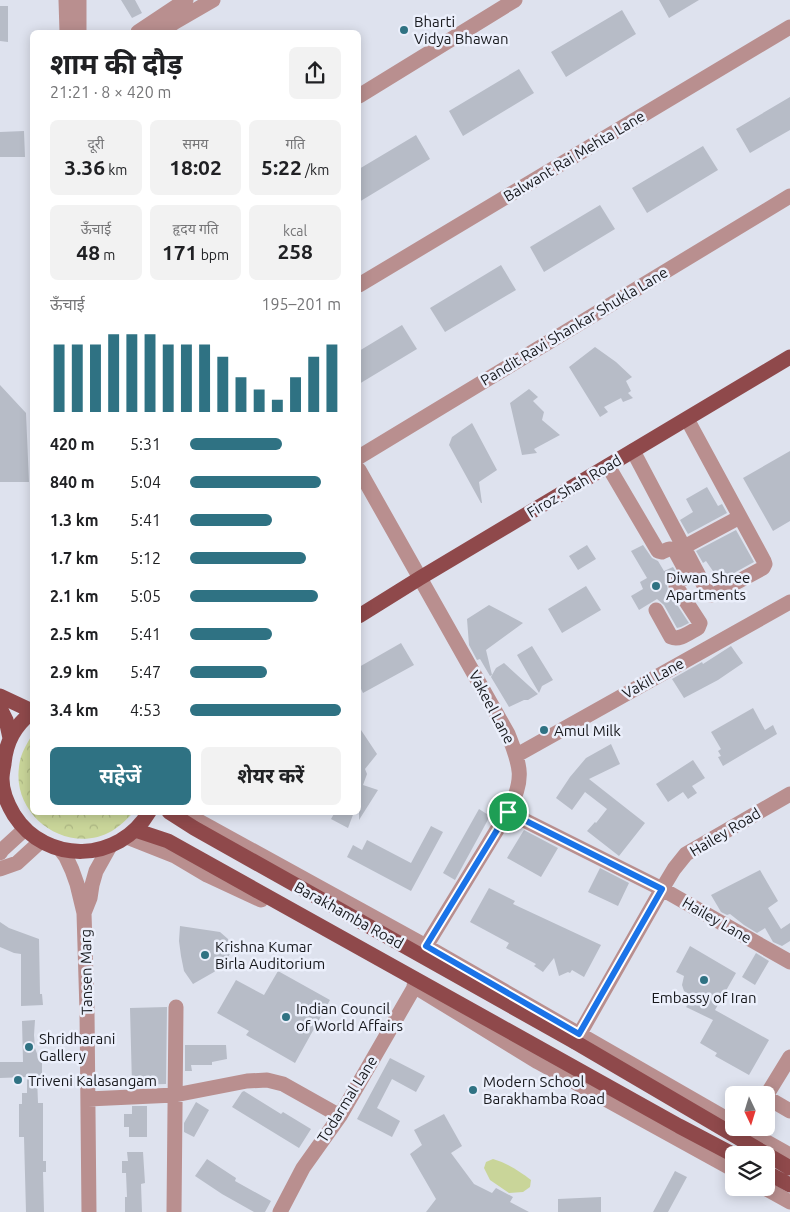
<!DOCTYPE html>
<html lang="hi">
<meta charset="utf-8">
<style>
:root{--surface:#fff;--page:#f2f2f2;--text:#202124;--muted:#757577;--accent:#2f7283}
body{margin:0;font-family:Ubuntu,"Noto Sans Devanagari",sans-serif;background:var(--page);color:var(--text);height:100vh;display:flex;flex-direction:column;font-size:19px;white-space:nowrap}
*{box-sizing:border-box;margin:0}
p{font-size:16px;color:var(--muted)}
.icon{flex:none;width:28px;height:28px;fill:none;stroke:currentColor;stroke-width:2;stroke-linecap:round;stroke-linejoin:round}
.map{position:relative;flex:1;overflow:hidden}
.panel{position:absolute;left:30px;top:30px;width:331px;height:785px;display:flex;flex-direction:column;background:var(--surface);border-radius:8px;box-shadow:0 2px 12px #0003}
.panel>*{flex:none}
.needle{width:32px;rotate:176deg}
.controls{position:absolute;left:725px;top:1086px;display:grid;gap:10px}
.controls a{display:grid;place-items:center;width:50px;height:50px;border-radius:8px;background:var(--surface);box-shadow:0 2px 12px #0003;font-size:25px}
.pin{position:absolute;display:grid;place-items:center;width:42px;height:42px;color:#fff;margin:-21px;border:2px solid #fff;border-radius:50%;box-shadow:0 1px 5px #0007}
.round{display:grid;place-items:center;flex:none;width:52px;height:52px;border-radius:8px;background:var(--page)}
.head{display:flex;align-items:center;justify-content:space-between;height:85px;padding:0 20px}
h1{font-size:28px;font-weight:700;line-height:38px}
.stats{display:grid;grid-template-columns:repeat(3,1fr);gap:8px;height:85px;padding:5px 20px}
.stats div{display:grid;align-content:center;border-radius:8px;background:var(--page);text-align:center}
.stats b{font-size:21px;font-weight:700}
.stats small{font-size:14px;font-weight:400}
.stats p{font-size:14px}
.chart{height:140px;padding:10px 20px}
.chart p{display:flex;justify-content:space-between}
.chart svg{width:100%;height:90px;margin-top:5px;stroke:var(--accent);stroke-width:6}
.action{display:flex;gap:10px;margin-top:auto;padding:10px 20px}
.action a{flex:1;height:58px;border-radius:8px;background:var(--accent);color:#fff;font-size:20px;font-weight:700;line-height:58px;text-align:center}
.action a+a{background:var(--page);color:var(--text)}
ul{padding:0 20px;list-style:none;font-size:16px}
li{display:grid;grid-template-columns:80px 60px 1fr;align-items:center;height:38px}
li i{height:12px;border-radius:6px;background:var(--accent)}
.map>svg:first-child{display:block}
.grass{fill:#c9d599}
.park{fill:url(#park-crowns)}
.building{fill:#b7bcc7}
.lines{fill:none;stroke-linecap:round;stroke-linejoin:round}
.minor{stroke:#b98f8f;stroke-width:15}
.major{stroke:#8f494b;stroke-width:15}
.route-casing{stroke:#fff;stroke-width:10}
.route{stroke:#1a73e8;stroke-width:6}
.poi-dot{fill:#2f7283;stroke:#ebeffb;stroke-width:2}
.labels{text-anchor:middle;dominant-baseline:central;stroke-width:5;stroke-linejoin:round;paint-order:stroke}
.poi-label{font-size:15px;fill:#17181c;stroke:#ebeffb;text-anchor:start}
.street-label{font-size:15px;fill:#17181c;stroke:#ebeffb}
</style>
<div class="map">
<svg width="790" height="1212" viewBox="0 0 790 1212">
<defs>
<pattern id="park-crowns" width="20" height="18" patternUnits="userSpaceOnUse" patternTransform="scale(1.25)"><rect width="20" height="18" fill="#c9d599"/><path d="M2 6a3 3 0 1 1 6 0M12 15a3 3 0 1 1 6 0" fill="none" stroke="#acb683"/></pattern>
</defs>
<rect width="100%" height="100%" fill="#dee2ee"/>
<!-- grass -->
<path class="grass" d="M493 1159C507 1163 519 1171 531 1180L530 1187 523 1192 509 1193 490 1180 484 1168 486 1162Z"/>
<!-- park -->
<path class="park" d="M32 735V812L133 813C126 820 120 826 112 831 68 856 12 817 19 767 20 755 26 745 32 735Z"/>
<!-- building -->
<path class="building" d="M121 0H135L142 13 132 18Z
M659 0H699L669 18Z
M0 6H8V42L0 41Z
M622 10 636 34 566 77 551 52Z
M519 69 534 93 463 136 449 111Z
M790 97V130L750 153 736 129Z
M24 131 25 157H0V132Z
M416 135 430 159 359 202V169Z
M703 146 718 170 647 213 632 188Z
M600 205 615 229 544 272 530 247Z
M501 265 516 290 445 332 430 308Z
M402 325 417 349 359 384V351Z
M595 347 616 362 632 377 626 381 631 391 628 393 633 398 623 402 621 398 604 407 608 412 600 417 569 367Z
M0 385 26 413 29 482H0Z
M529 389 538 397 533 401 544 412 542 420 560 435 534 449 537 453 522 455 510 403Z
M472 423 497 470 479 482 482 503H481L449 445 452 437Z
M790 451V521L773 531 743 478Z
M707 487 718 506 722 504 727 513 688 534 680 520 693 512 686 499Z
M736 530 754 562 714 584 710 577 715 574 706 561 703 563 696 551Z
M587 545 596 559 578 570 569 556Z
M643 545 652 558 658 561 664 571 673 567 676 572 670 575 667 585 668 591 689 623 681 627 677 628 664 605 657 599 639 610 631 596 643 589 640 582 647 578 631 551Z
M586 586 601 610 562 633 548 609Z
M489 605 523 623 486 650 492 675 496 668 504 663 538 694 528 700H524L509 707 491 677 492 675 490 676 480 659 477 660 469 645 467 619Z
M401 643 414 665 363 693 359 685V667Z
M532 646 553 680 542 686 539 693 517 655Z
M731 646 743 663 718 680 684 698 672 679 702 662 703 664Z
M753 708 765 730 773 725 777 734 723 766 718 757 721 756 718 751 721 749 711 732Z
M359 727 377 754 365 769 367 774 363 785 378 790 359 820Z
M611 744 620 764 589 779 645 823 619 856 587 831 595 822 596 823 607 809 585 792 572 810 556 798 570 777 586 758Z
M693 760 705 778 692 786 697 793 688 799 683 792 668 802 656 784Z
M479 809 490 816 455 880 443 873Z
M335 812H354L348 828 331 819Z
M431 826 443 832 411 891 347 857 353 845 362 850 367 840 411 863Z
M524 830 558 848 541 877 507 858Z
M600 868 629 883 618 906 588 892Z
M760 870 778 901 768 908 781 929 790 923V941L782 946 773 942 765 928 757 933 744 925 730 914 727 915 721 912 711 895Z
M489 888 515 901 513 904 601 945 584 977 572 970 570 973 568 972 559 976 554 958 543 972 534 966 536 964 506 948 509 943 470 922Z
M0 922 9 928 39 939 40 994H42L43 1005 21 1006V954L14 953 0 947Z
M180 926 220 932 228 939 230 954 224 963 214 972 193 984 184 971 181 956 179 941Z
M690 946 736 973 715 1010 769 1040 749 1075 715 1056 717 1053 700 1043 713 1020 686 1007 693 997 684 991 682 985 684 976 676 972Z
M756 953 769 961 755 985 742 977Z
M278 971 330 1000 295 1063 246 1035 249 1031 217 1013 236 980 264 995Z
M167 1007 166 1084 132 1085 130 1008Z
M35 1020 34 1035 35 1048 40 1062H42V1077H37L38 1103H43V1161H46V1172H43L44 1212H26L24 1137H19V1104H22V1093H27V1077L0 1078V1062H23L22 1021Z
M185 1045H226L227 1059 212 1062V1065H191L192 1071H185Z
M390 1058 425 1076 416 1092 392 1079 377 1108 400 1121 392 1137 357 1119Z
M244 1091 281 1114 283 1112 311 1129 299 1148 232 1107 242 1092Z
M196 1102 209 1110 194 1137 184 1132V1123Z
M132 1106H147V1137H129V1127H124V1114H132Z
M444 1114 462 1146 451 1153 474 1184 492 1193 496 1188 513 1197 510 1202 529 1212H426L436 1199 410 1154 422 1145 414 1130Z
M127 1152H143L145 1183 141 1184 142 1212H125V1197H127L126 1173H122V1161H128Z
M207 1159 236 1178 235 1181 271 1201 265 1212H254L222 1194 195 1176Z
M675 1171 687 1177 668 1212H653Z
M601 1197V1212H558V1199Z"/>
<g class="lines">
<!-- minor -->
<path class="minor" d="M66 0 67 32
M79 0V32
M138 32 186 0
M160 32 175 22 213 0
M359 96 515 0
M359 285 790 27
M633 451 708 593 711 595 715 594 763 568 765 564 764 561 687 419
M359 457 790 196
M608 466 658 551 662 552C667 550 670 547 675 551L687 573 685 578 677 581 676 586 700 623 698 628C690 632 680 641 671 637L656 610
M359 470 508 734C521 767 525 779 508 812L426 946
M684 547 740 517
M517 755 790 602
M189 812 197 820 426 946 734 1123
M508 812 662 889 790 962
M127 837 175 856 207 875 261 900
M60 849 66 857 72 870 77 884 84 913 87 1011 89 1212
M0 853 2 850 25 829
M0 869 17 863 41 841
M84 913 90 898 92 885 96 871 110 846
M414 986 538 1062 734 1170
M575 1042 662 889 674 869 686 854 790 794
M766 1096 790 1057
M766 1097 790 1111
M88 1099 175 1095 247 1081 267 1080 283 1084 340 1116
M742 1128 790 1155
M765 1188 790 1202
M174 1212 176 1007
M280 1212 303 1168 340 1116 415 986"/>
<!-- major -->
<path class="major" d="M359 616 420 578 790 357
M0 696 32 711
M0 708 6 720 10 738
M32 712C15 726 6 741 4 764 3 769 2 774 2 779 2 791 8 805 14 815 46 865 119 863 149 812
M169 812 194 828 575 1042 790 1168
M135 830 168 841 679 1126 734 1155
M766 1172 790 1185"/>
</g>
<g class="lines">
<defs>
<path id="route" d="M508 812 662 889 579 1034 426 946Z"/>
</defs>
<!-- route casing -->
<use href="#route" class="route-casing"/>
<!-- route -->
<use href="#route" class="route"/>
</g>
<!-- markers -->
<g class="poi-dot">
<circle cx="404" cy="30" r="5"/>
<circle cx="656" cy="586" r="5"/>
<circle cx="544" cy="730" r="5"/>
<circle cx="205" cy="955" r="5"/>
<circle cx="704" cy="980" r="5"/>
<circle cx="286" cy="1017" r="5"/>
<circle cx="29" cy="1047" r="5"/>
<circle cx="18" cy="1080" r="5"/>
<circle cx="473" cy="1090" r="5"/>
</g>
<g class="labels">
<!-- poi labels -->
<g class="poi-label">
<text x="414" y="21">Bharti<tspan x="414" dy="17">Vidya Bhawan</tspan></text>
<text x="666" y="577">Diwan Shree<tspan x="666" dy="17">Apartments</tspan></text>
<text x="554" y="730">Amul Milk</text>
<text x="215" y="946">Krishna Kumar<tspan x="215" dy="17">Birla Auditorium</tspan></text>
<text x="704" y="997" text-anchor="middle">Embassy of Iran</text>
<text x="296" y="1008">Indian Council<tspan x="296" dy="17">of World Affairs</tspan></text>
<text x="39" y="1038">Shridharani<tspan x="39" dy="17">Gallery</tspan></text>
<text x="28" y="1080">Triveni Kalasangam</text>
<text x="483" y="1081">Modern School<tspan x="483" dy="17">Barakhamba Road</tspan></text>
</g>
<!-- street labels -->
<g class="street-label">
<text transform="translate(574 156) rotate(-31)">Balwant Rai Mehta Lane</text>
<text transform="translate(574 326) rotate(-31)">Pandit Ravi Shankar Shukla Lane</text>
<text transform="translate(574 486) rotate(-31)">Firoz Shah Road</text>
<text transform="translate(653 678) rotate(-29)">Vakil Lane</text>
<text transform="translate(492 707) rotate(62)">Vakeel Lane</text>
<text transform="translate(725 832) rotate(-31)">Hailey Road</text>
<text transform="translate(349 915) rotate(29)">Barakhamba Road</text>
<text transform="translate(717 920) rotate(30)">Hailey Lane</text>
<text transform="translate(86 972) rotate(-91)">Tansen Marg</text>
<text transform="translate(347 1099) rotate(-58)">Todarmal Lane</text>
</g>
</g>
</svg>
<div class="controls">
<a><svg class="needle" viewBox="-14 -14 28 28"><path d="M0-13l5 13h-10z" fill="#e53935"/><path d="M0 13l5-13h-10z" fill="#757577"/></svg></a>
<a><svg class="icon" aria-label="layers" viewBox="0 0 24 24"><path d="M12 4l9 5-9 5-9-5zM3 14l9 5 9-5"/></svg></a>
</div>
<div class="pin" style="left:508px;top:812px;background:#1e9e55"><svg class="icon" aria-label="arrive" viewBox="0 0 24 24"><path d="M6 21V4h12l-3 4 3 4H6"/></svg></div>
<section class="panel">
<div class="head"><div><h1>शाम की दौड़</h1><p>21:21 · 8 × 420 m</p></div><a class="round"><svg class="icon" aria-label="share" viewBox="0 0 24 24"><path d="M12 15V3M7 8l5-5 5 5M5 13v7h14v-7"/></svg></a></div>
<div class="stats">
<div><p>दूरी</p><b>3.36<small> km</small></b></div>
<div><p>समय</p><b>18:02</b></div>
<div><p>गति</p><b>5:22<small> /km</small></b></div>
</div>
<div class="stats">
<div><p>ऊँचाई</p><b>48<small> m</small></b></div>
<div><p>हृदय गति</p><b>171<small> bpm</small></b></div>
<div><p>kcal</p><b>258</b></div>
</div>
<div class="chart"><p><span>ऊँचाई</span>195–201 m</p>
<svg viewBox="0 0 160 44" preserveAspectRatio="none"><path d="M5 44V11M15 44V11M25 44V11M35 44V6M45 44V6M55 44V6M65 44V11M75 44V11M85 44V11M95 44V17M105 44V27M115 44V33M125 44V38M135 44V27M145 44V17M155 44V11"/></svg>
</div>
<ul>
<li><b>420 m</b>5:31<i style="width:61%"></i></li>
<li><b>840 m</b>5:04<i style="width:87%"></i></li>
<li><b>1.3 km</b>5:41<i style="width:54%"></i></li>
<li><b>1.7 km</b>5:12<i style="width:77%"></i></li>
<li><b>2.1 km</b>5:05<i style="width:85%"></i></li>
<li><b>2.5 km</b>5:41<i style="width:54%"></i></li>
<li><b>2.9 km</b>5:47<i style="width:51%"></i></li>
<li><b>3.4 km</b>4:53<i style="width:100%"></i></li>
</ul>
<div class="action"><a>सहेजें</a><a>शेयर करें</a></div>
</section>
</div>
